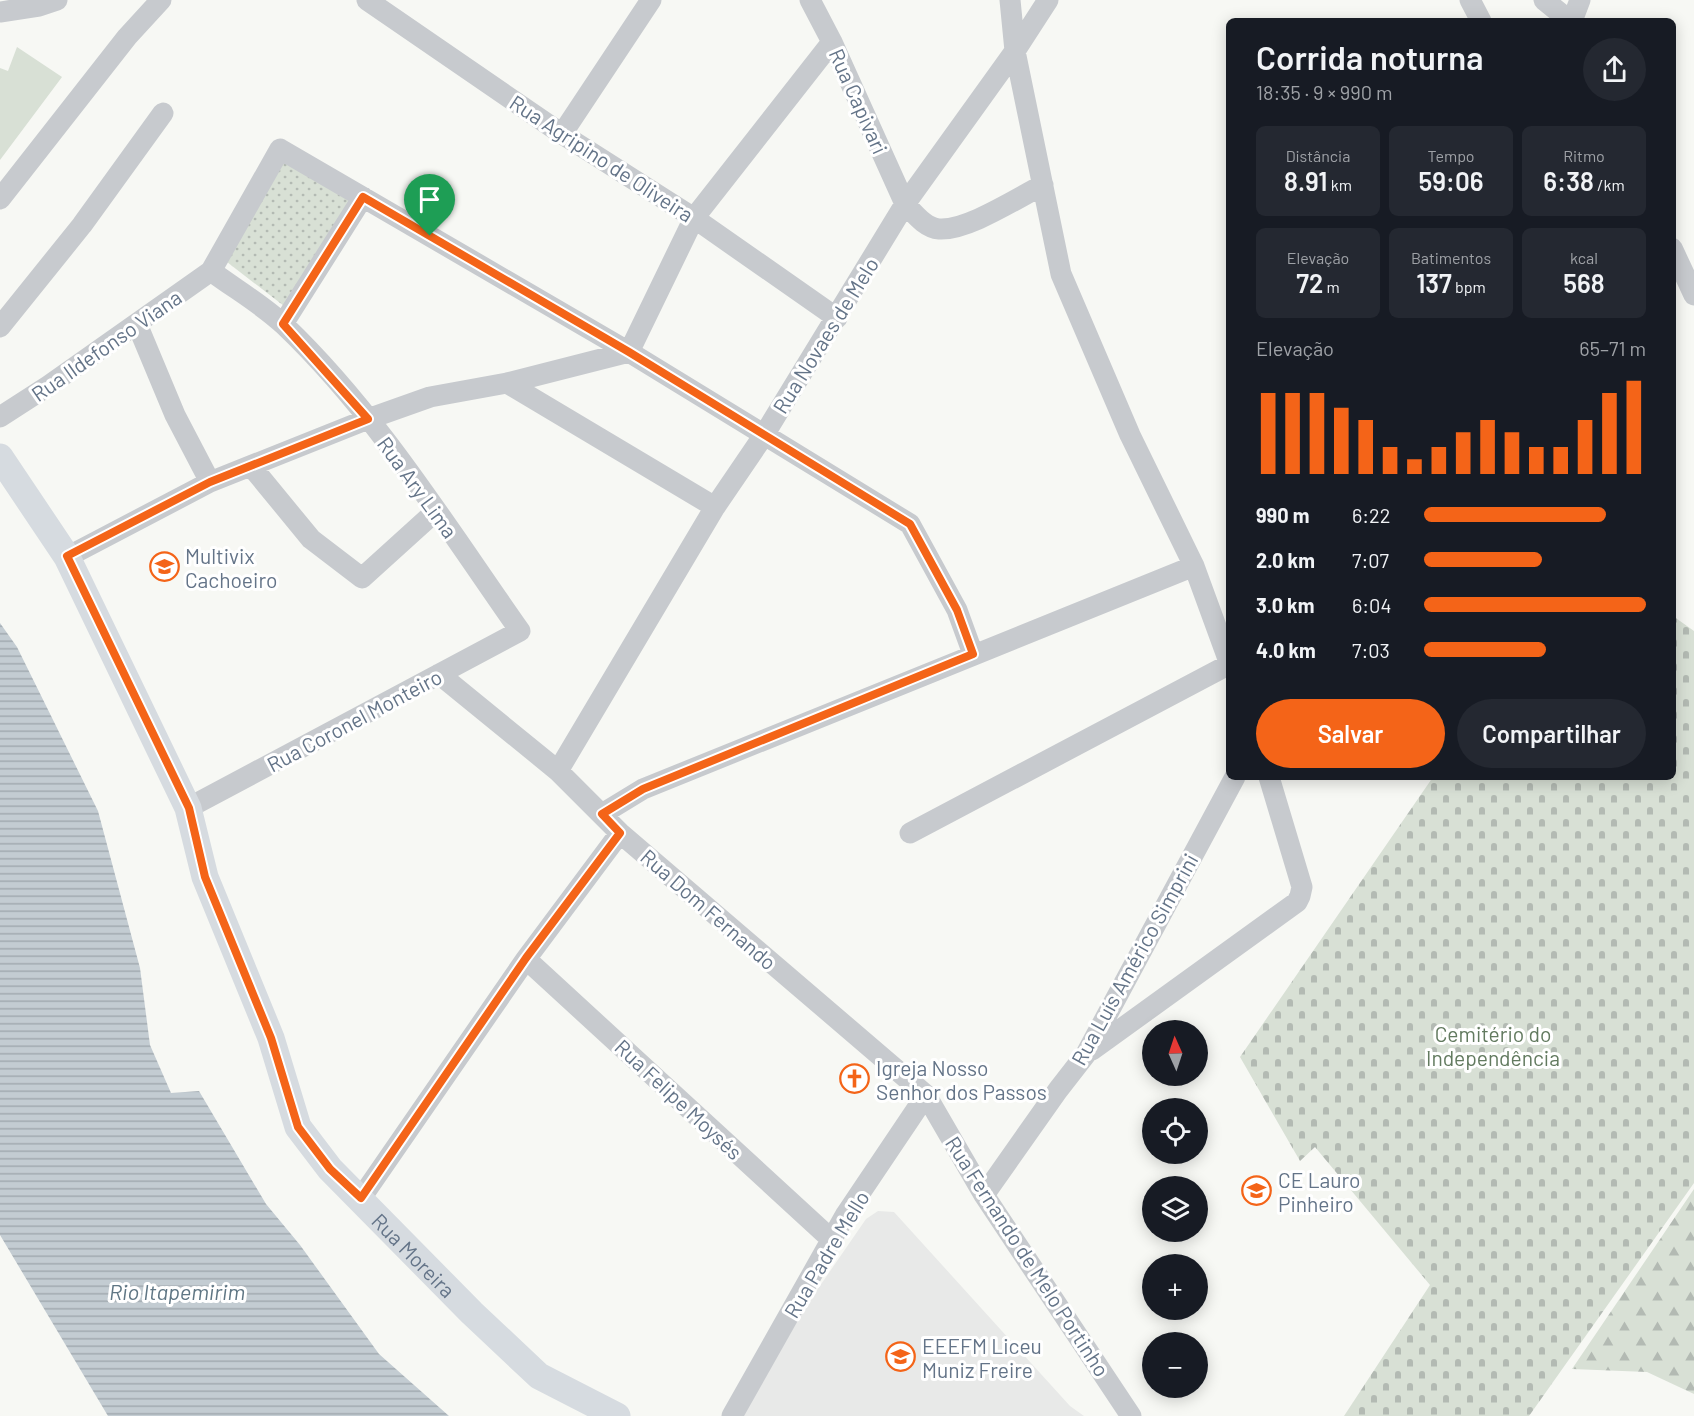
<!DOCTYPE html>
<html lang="pt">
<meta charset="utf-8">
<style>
:root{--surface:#171b24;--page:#242831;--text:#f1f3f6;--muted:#9ea1a6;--accent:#f46418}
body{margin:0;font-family:Barlow,sans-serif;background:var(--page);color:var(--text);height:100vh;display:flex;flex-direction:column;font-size:22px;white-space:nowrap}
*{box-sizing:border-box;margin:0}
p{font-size:20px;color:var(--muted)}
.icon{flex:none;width:33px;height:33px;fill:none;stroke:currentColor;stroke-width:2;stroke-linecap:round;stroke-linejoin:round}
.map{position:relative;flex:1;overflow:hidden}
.side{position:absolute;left:1226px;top:18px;width:450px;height:762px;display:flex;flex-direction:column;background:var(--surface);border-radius:9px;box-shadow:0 3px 15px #0003}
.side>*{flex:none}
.needle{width:39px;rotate:357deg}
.fabs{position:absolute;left:1142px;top:1020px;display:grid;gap:12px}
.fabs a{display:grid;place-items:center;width:66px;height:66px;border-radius:50%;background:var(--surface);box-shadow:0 3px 15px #0003;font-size:30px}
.pin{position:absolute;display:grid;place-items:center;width:51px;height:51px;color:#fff;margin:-62px -26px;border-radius:50% 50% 50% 0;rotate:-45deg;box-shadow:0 0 6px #0007}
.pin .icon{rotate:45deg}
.round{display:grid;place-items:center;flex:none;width:63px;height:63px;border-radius:32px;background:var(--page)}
.head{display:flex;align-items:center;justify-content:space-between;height:102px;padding:0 30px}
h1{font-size:33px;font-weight:600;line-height:45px}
.figures{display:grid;grid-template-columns:repeat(3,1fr);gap:9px;height:102px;padding:6px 30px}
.figures div{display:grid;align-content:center;border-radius:9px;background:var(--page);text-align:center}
.figures b{font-size:26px;font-weight:600}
.figures small{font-size:16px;font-weight:400}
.figures p{font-size:16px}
.chart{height:168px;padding:12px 30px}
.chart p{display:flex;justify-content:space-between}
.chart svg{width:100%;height:108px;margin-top:6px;stroke:var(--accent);stroke-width:6}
.button{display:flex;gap:12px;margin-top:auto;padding:12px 30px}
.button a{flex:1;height:69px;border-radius:36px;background:var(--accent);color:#fff;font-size:24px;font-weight:600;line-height:69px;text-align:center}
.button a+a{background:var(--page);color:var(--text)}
ul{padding:0 30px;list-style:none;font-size:20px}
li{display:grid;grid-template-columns:96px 72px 1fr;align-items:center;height:45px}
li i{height:15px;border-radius:8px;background:var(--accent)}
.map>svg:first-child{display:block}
.built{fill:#e8e9e8}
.grass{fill:#d8e0d5}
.forest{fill:url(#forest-firs)}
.cemetery{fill:url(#cemetery-stones)}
.park{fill:url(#park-dots)}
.water{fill:url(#water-rules)}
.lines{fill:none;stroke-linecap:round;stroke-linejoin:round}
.minor{stroke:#c7cace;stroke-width:21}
.major{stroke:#d6dbe0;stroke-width:27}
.route-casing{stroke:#fff;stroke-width:12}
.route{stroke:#f46418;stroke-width:8}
.labels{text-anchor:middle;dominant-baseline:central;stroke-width:6;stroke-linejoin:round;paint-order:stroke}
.street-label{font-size:21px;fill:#647488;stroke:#fff}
.poi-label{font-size:21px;fill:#647488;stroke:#fff;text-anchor:start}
.park-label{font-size:21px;fill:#627a5f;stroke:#fff}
.water-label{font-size:22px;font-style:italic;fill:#5f7684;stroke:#fff}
</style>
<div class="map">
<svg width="1694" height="1416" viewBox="0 0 1694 1416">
<defs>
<pattern id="forest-firs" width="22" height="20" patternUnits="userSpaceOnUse" patternTransform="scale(1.5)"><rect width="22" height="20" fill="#d8e0d5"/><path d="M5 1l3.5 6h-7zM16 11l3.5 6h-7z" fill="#b3bab3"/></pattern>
<pattern id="cemetery-stones" width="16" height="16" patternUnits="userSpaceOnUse" patternTransform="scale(1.5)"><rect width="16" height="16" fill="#d8e0d5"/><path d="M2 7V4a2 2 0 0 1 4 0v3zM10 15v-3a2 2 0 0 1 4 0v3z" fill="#b3bab3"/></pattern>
<pattern id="park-dots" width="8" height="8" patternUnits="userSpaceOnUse" patternTransform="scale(1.5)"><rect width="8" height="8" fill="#d8e0d5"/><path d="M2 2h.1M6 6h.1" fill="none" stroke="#b3bab3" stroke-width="1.8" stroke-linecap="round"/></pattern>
<pattern id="water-rules" width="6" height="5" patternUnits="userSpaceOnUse" patternTransform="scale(1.5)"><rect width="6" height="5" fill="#c3ccd2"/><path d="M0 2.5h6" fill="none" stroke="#a2aab0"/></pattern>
</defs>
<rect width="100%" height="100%" fill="#f7f8f4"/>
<!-- built -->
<path class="built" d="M878 1211 894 1212 1070 1406 1084 1416H743L804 1309 866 1219Z"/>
<!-- grass -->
<path class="grass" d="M17 47 62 77 0 160V68L8 71Z"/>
<!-- forest -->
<path class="forest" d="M1694 1189V1394L1647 1372 1572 1369Z"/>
<!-- cemetery -->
<path class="cemetery" d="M1673 616 1694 631V1183L1529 1416H1344L1430 1285 1315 1147 1300 1161 1240 1057 1433 777H1672Z"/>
<!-- park -->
<path class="park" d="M284 160 350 200 284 306 227 262Z"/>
<!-- water -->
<path class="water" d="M0 623 17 647 98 811 140 968 150 1045 171 1093 199 1091 266 1204 300 1245 379 1354 449 1416H108L0 1235Z"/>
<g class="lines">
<!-- minor -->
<path class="minor" d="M367 0 562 134 694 218 837 318
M810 0 832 42 905 204C914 213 925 228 939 229 967 231 1017 198 1043 185
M1010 0 1015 51 1061 274 1130 435 1194 566 1228 659
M1470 0 1481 21
M1544 0 1570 21
M0 12 39 6 57 0
M1572 21 1580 0
M562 134 651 0
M0 199 127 37 161 0
M1672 248 1694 295
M137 324 175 415 210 482
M283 324 363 197
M0 327 82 225 163 113
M629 352 694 218 832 42
M507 383 715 507
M0 417 48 386 211 271 280 149 629 352 910 524 957 610 973 654
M251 466 311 539 362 578 436 511
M67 557 210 482 368 419 430 397 507 383 629 352
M439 674 558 771 620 833 926 1095 984 1195 1131 1416
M558 771 715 507 764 435 905 204 1015 51 1048 0
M188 808 520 631C446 526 377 414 284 325 263 305 235 289 211 271
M602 814 643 789 1194 566
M910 833 1228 665
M526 959 832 1240
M1092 1050 1297 902 1300 896 1302 887 1269 777
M984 1195 1058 1090 1086 1054 1235 777
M361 1198 526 959 620 833
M732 1416 846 1214 926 1095"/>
<!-- major -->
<path class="major" id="s1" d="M0 457 67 557 188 808 205 877 271 1038 298 1127 330 1169 472 1313 539 1376 617 1416"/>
</g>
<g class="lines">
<defs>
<path id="route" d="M363 197 629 352 910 524 957 610 973 654 643 789 602 814 620 833 526 958 361 1198 330 1169 298 1127 271 1038 205 877 189 808 67 556 210 482 368 419 283 324Z"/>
</defs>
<!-- route casing -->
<use href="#route" class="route-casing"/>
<!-- route -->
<use href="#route" class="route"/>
</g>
<!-- icons -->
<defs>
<symbol id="university-ring" viewBox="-11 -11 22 22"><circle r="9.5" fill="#fff" stroke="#f46418" stroke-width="1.5"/><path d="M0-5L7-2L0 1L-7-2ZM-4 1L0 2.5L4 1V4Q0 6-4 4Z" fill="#f46418"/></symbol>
<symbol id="church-ring" viewBox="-11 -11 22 22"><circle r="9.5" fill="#fff" stroke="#f46418" stroke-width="1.5"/><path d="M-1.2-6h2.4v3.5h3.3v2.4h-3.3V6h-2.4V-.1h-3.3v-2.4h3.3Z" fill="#f46418"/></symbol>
<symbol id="school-ring" viewBox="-11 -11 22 22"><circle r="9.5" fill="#fff" stroke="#f46418" stroke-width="1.5"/><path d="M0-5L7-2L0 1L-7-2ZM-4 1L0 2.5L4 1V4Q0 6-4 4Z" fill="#f46418"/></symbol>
</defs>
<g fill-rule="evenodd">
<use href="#university-ring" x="148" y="550" width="33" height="33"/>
<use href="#church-ring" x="838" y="1062" width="33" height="33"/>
<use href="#school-ring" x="1240" y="1174" width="33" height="33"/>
<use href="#school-ring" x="884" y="1340" width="33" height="33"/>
</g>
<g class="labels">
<!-- street labels -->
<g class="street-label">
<text transform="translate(859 101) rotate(66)">Rua Capivari</text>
<text transform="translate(602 158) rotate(33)">Rua Agripino de Oliveira</text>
<text transform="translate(825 335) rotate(-58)">Rua Novaes de Melo</text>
<text transform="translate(106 345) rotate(-35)">Rua Ildefonso Viana</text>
<text transform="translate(418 487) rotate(54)">Rua Ary Lima</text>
<text transform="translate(354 720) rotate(-28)">Rua Coronel Monteiro</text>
<text transform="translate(709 909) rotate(41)">Rua Dom Fernando</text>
<text transform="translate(1134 959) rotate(-61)">Rua Luís Américo Simprini</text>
<text transform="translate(679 1099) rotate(43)">Rua Felipe Moysés</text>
<text stroke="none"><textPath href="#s1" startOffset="910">Rua Moreira</textPath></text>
<text transform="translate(826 1254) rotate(-59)">Rua Padre Mello</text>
<text transform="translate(1028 1256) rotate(57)">Rua Fernando de Melo Portinho</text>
</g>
<!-- poi labels -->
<g class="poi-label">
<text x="185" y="555">Multivix<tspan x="185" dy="24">Cachoeiro</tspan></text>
<text x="876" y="1067">Igreja Nosso<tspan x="876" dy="24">Senhor dos Passos</tspan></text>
<text x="1278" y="1179">CE Lauro<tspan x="1278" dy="24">Pinheiro</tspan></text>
<text x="922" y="1345">EEEFM Liceu<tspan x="922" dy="24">Muniz Freire</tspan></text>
</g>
<!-- park labels -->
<g class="park-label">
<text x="1493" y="1033">Cemitério do<tspan x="1493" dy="24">Independência</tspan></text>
</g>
<!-- water labels -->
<g class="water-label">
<text x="177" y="1291">Rio Itapemirim</text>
</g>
</g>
</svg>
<div class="fabs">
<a><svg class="needle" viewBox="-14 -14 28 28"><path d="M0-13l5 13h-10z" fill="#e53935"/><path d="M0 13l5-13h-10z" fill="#9ea1a6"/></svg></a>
<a><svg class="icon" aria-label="locate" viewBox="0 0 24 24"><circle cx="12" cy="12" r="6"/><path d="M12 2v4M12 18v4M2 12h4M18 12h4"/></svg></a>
<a><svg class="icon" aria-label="layers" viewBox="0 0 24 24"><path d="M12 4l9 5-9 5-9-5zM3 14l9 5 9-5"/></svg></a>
<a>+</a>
<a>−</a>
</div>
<div class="pin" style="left:430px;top:236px;background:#1e9e55"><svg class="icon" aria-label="arrive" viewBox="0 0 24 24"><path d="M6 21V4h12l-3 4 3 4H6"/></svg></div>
<section class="side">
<div class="head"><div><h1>Corrida noturna</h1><p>18:35 · 9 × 990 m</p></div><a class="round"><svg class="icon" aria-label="share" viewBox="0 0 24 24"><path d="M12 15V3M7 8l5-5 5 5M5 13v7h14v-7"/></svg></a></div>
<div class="figures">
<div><p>Distância</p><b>8.91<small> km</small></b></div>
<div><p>Tempo</p><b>59:06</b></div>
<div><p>Ritmo</p><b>6:38<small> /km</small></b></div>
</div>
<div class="figures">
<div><p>Elevação</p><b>72<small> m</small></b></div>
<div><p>Batimentos</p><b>137<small> bpm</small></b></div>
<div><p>kcal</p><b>568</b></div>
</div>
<div class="chart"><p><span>Elevação</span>65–71 m</p>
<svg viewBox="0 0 160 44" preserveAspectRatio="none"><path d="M5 44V11M15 44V11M25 44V11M35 44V17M45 44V22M55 44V33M65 44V38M75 44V33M85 44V27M95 44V22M105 44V27M115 44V33M125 44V33M135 44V22M145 44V11M155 44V6"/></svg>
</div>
<ul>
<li><b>990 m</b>6:22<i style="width:82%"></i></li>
<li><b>2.0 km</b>7:07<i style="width:53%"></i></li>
<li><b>3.0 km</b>6:04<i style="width:100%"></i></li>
<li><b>4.0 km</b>7:03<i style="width:55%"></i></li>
</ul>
<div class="button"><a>Salvar</a><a>Compartilhar</a></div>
</section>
</div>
